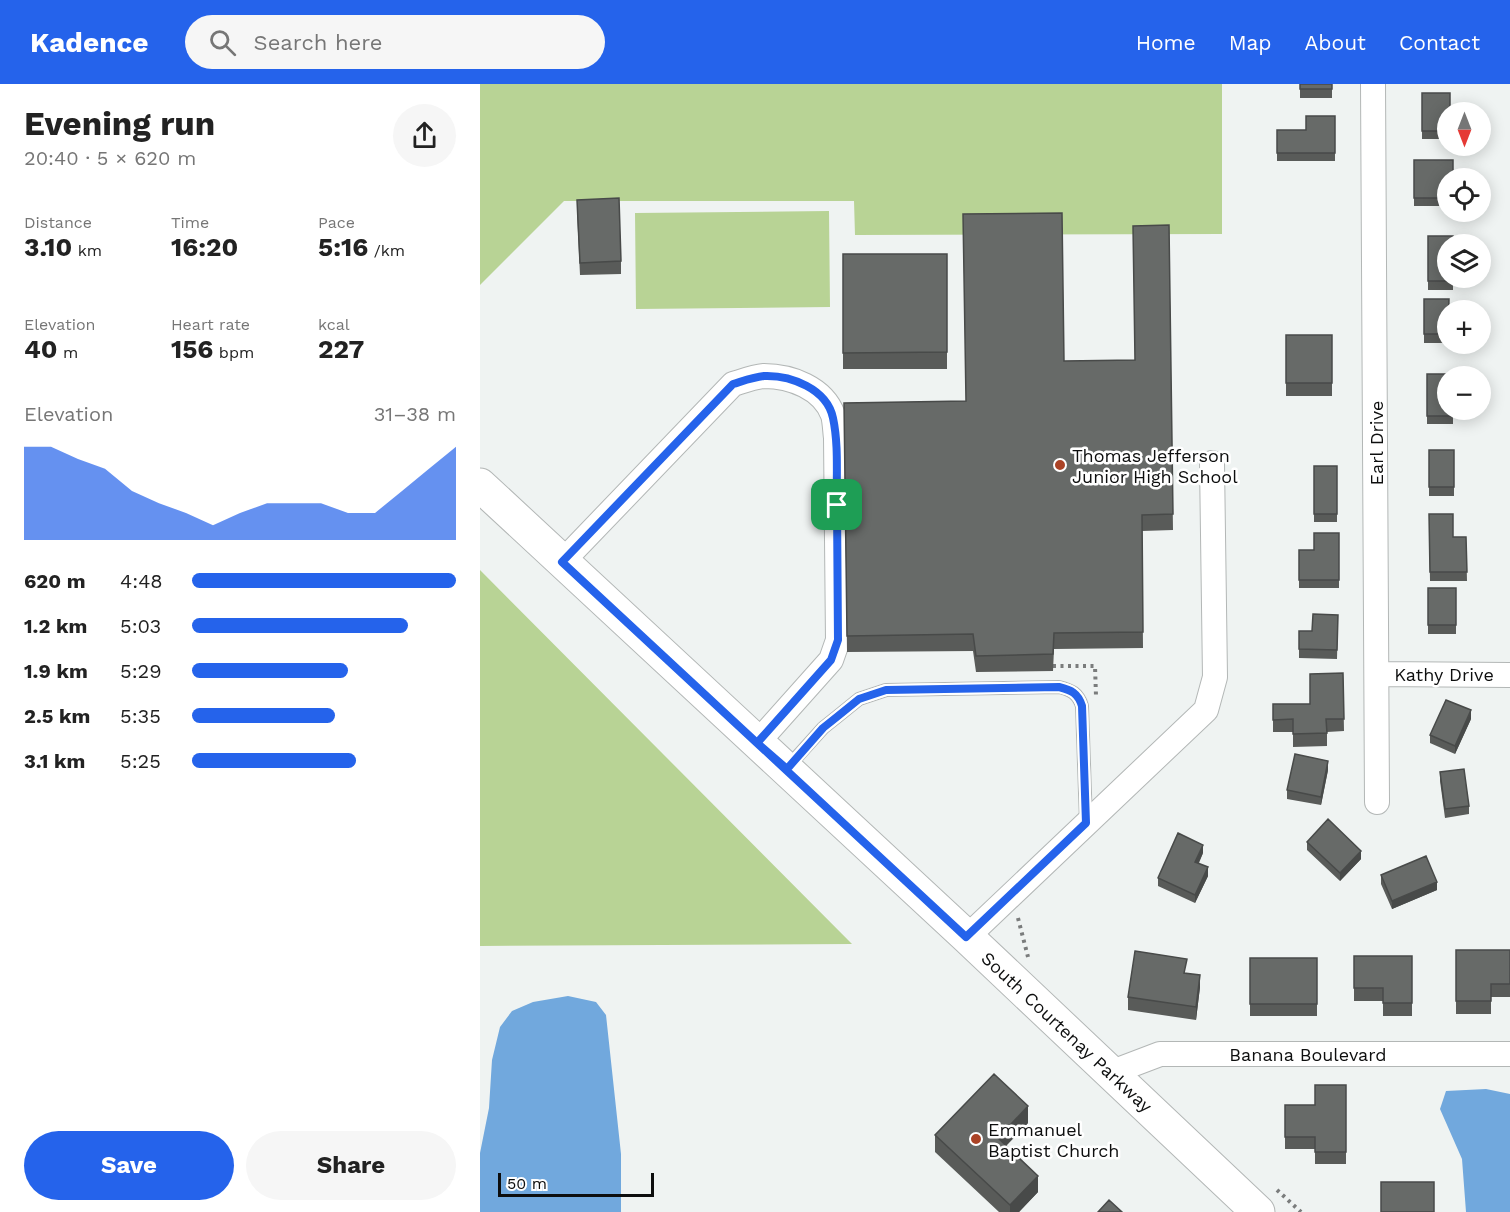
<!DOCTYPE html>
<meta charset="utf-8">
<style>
:root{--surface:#fff;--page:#f6f6f6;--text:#222;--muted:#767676;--accent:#2563eb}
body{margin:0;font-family:"Work Sans",sans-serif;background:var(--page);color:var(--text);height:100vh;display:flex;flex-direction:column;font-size:22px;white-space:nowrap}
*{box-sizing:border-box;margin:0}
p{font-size:20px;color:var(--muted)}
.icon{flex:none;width:33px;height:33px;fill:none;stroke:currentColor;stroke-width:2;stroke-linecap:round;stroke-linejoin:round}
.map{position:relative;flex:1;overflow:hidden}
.details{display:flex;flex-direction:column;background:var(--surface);width:480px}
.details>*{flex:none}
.needle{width:39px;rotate:180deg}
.fabs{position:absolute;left:957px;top:18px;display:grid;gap:12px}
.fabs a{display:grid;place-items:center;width:54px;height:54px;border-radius:50%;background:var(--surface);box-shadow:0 3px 15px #0003;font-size:30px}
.scale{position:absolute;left:18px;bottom:15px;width:156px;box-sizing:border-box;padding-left:6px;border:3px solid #0d0e0e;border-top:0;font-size:16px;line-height:21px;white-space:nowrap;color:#0d0e0e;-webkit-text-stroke:4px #fff;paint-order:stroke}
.pin{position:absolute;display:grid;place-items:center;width:51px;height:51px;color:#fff;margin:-26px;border-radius:12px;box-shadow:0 3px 9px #0006}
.round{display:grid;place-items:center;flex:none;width:63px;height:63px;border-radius:32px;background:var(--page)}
.summary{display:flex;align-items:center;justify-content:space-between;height:102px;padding:0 24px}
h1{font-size:33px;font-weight:700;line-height:45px}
.figures{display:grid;grid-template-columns:repeat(3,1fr);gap:9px;height:102px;padding:6px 24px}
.figures div{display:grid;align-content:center}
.figures b{font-size:26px;font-weight:700}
.figures small{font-size:16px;font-weight:400}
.figures p{font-size:16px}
.chart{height:168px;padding:12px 24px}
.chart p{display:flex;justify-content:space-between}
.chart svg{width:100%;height:108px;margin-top:6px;fill:var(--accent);opacity:.7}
.action{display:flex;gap:12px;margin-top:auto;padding:12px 24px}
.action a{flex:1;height:69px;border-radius:36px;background:var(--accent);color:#fff;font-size:24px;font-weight:700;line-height:69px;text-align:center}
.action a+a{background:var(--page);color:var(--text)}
ul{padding:0 24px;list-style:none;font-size:20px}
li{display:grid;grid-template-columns:96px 72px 1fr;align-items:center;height:45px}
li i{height:15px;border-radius:8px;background:var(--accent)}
header{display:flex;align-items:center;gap:36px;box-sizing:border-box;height:84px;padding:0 30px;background:var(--accent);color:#fff}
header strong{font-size:28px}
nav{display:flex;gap:33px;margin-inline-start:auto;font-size:21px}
.search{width:420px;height:54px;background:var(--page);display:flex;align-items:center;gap:15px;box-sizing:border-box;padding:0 21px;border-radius:33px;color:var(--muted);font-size:22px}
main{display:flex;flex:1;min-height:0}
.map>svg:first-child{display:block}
.green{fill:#b8d395}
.water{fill:#71a8dd}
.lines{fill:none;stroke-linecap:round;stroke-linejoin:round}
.service-casing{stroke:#b3b7b6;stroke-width:14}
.minor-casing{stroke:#b3b7b6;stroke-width:26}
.secondary-casing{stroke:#b3b7b6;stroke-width:35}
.path{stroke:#7a7c7c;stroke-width:4;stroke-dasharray:3 4.5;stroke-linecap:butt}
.service{stroke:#fff;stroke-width:12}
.minor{stroke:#fff;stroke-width:24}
.secondary{stroke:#fff;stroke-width:33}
.wall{fill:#595b59}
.shaded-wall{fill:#484a49}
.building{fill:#676a68;stroke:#484a49;stroke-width:1.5}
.route-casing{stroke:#fff;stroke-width:12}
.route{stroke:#2563eb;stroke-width:8}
.poi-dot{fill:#ab4326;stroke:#fff;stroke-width:2}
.labels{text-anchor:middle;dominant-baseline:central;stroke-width:5;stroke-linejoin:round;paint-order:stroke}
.street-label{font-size:18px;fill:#0d0e0e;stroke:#fff}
.poi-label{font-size:18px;fill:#0d0e0e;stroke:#fff;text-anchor:start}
</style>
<header>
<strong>Kadence</strong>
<div class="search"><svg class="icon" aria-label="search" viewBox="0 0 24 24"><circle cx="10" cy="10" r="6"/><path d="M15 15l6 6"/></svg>Search here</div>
<nav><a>Home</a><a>Map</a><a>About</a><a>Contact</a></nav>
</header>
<main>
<section class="details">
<div class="summary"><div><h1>Evening run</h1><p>20:40 · 5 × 620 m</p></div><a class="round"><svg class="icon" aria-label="share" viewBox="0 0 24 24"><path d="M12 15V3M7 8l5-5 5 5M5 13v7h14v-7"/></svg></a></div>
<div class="figures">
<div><p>Distance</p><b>3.10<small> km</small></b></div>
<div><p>Time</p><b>16:20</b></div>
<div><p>Pace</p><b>5:16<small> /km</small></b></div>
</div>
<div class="figures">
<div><p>Elevation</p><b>40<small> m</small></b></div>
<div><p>Heart rate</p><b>156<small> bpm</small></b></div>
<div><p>kcal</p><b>227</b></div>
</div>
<div class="chart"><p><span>Elevation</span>31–38 m</p>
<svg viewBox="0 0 160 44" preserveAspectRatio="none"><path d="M0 44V6L10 6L20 11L30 15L40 24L50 29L60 33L70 38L80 33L90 29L100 29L110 29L120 33L130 33L140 24L150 15L160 6V44z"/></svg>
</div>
<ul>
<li><b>620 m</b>4:48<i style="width:100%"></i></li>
<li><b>1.2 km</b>5:03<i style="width:82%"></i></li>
<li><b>1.9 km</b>5:29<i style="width:59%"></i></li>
<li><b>2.5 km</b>5:35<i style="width:54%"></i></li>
<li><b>3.1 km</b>5:25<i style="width:62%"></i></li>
</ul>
<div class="action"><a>Save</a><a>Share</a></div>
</section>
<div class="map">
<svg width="1030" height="1128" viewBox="0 0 1030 1128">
<rect width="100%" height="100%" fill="#eff3f2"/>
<!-- green -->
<path class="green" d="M0 0H742V150L375 151 374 117H84L0 201Z
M349 127 350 223 156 225 155 129Z
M0 486 372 860 0 862Z"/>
<!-- water -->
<path class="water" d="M88 912 116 918 126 931 141 1070V1128H0V1069L9 1024 12 976 20 943 32 927 53 918Z
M1006 1005 1030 1010V1128H986L982 1075 960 1025 966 1007Z"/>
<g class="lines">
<defs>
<path id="service" d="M307 684 343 644 358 632 379 615 406 606 579 603C591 606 598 609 602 622L606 738"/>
<path id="minor" d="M893 0 897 718
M82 478 253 300C263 297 274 293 284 292 311 292 343 304 353 331 355 338 355 347 356 354L358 556 351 576 277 659
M897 590 1030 591
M487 853 726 626 735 593 732 379
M630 989 680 970H1030"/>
<path id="secondary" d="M0 401 487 853 778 1128"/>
</defs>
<!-- service casing -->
<use href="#service" class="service-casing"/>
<!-- minor casing -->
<use href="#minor" class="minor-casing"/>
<!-- secondary casing -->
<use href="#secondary" class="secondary-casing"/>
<!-- path -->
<path class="path" d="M573 582H615L616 612
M538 834 548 873
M797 1106 821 1128"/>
<!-- service -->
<use href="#service" class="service"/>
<!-- minor -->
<use href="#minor" class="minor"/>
<!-- secondary -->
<use href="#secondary" class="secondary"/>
</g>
<!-- wall -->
<path class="wall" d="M820 0H852V14H820Z
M942 9 968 28V55H942Z
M855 32V77H797V46H826Z
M934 76 968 94V122H934Z
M97 128 141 177V190L100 191Z
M689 141 693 446 662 447 663 564 574 565 573 587 496 588 493 567 367 568 364 319 486 317 584 277 655 276Z
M948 152 973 194V206H948Z
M363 170H467V285H363Z
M944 215 968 226V259H944Z
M806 251H852V312H806Z
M947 290 973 326V340H947Z
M949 366H974V412H949Z
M834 382H857V438H834Z
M949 430 973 453H986L987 497H950Z
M859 449V504H819V466H834Z
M948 504H976V550H948Z
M858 531 857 575 819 574V547H832Z
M863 589 864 647 847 648V662L813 663V648H793V620H830Z
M991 635 975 670 950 659V651Z
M848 686 841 721 807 715V706Z
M960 688 989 722V730L965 734 960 697Z
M827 758 881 775 860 797 827 766Z
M723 769 719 779 728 792 715 819 678 802V794Z
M901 791 957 806 912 825 901 800Z
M976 866H1030V913H1011V930H976Z
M874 872H932V932H903V917H874Z
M770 874H837V932H770Z
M706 889 720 903 716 936 648 926V913Z
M866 1001V1080H835V1065H805V1021H835Z
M548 1039 526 1062 558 1108 539 1128H519L455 1068V1051Z"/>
<!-- shaded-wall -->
<path class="shaded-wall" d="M991 626V635L975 670V662Z
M848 677V686L841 721V713Z
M723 761V769L715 786V778Z
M881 767V775L860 797V789Z
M728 783V792L715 819V811Z
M957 798V806L912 825V817Z
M720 891V903L716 936V923Z
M548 1022V1039L518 1070V1054Z
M558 1092V1108L539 1128H530V1121Z"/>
<!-- building -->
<path class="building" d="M820 0H852V5H820Z
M942 9H970V28H968V47H942Z
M826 32H855V69H797V46H826Z
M934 76H973V94H968V114H934Z
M139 114 141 177 100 179 97 116Z
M582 129 584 277 655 276 653 142 689 141 693 430 662 431 663 548 574 549 573 570 496 572 493 550 367 552 364 319 486 317 483 130Z
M948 152H973V160H968V194H973V197H948Z
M363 170H467V268L363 269Z
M944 215H969L968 250H944Z
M806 251H852V299H806Z
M947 290H973V292H968V326H973V332H947Z
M949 366H974V403H949Z
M834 382H857V430H834Z
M949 430H973V453H986L987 488H950Z
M834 449H859V496H819V466H834Z
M948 504H976V541H948Z
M833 530 858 531 857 566 819 565V547H832Z
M863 589 864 635H846L847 649 813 650V635L793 636V620H830V590Z
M966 616 991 626 975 662 950 651Z
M815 670 848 677 841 713 807 706Z
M984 685 989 722 965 725 960 688Z
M848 735 881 767 860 789 827 758Z
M698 749 723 761 715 778 728 783 715 811 678 794Z
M946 772 957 798 912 817 901 791Z
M976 866H1030V900H1011V917H976Z
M655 867 707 875 704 889 720 891 716 923 648 913Z
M874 872H932V919H903V904H874Z
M770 874H837V920H770Z
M514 990 548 1022 518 1054 558 1092 530 1121 455 1051Z
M835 1001H866V1068H835V1053H805V1021H835Z
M901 1098H954V1128H901Z
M629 1116 642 1128H618Z"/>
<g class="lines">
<defs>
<path id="route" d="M357 421 358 556 351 576 277 659 486 853 606 739 602 622C598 609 591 606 579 603L406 606 379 615 358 632 343 644 307 685 277 659 82 478 253 300C263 297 274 293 284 292 311 291 347 305 353 334 359 362 356 393 357 421"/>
</defs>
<!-- route casing -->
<use href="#route" class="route-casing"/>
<!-- route -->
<use href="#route" class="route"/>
</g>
<!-- markers -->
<g class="poi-dot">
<circle cx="580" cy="381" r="6"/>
<circle cx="496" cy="1055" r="6"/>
</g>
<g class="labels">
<!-- street labels -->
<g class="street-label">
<text transform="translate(896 359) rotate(-90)">Earl Drive</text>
<text x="964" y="590">Kathy Drive</text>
<text transform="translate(587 948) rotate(43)">South Courtenay Parkway</text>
<text x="828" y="970">Banana Boulevard</text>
</g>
<!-- poi labels -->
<g class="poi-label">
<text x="592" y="371">Thomas Jefferson<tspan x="592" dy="21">Junior High School</tspan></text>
<text x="508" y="1045">Emmanuel<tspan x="508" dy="21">Baptist Church</tspan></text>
</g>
</g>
</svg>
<div class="fabs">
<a><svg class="needle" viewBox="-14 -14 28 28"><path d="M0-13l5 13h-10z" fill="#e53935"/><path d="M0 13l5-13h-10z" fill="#767676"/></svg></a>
<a><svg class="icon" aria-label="locate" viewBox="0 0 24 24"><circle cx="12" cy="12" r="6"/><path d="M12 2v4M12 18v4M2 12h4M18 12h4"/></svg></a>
<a><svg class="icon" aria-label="layers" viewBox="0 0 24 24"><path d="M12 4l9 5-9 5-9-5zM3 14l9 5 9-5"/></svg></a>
<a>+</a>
<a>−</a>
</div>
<div class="scale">50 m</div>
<div class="pin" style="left:357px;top:421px;background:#1e9e55"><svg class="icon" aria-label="arrive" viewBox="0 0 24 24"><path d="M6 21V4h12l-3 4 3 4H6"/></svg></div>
</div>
</main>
